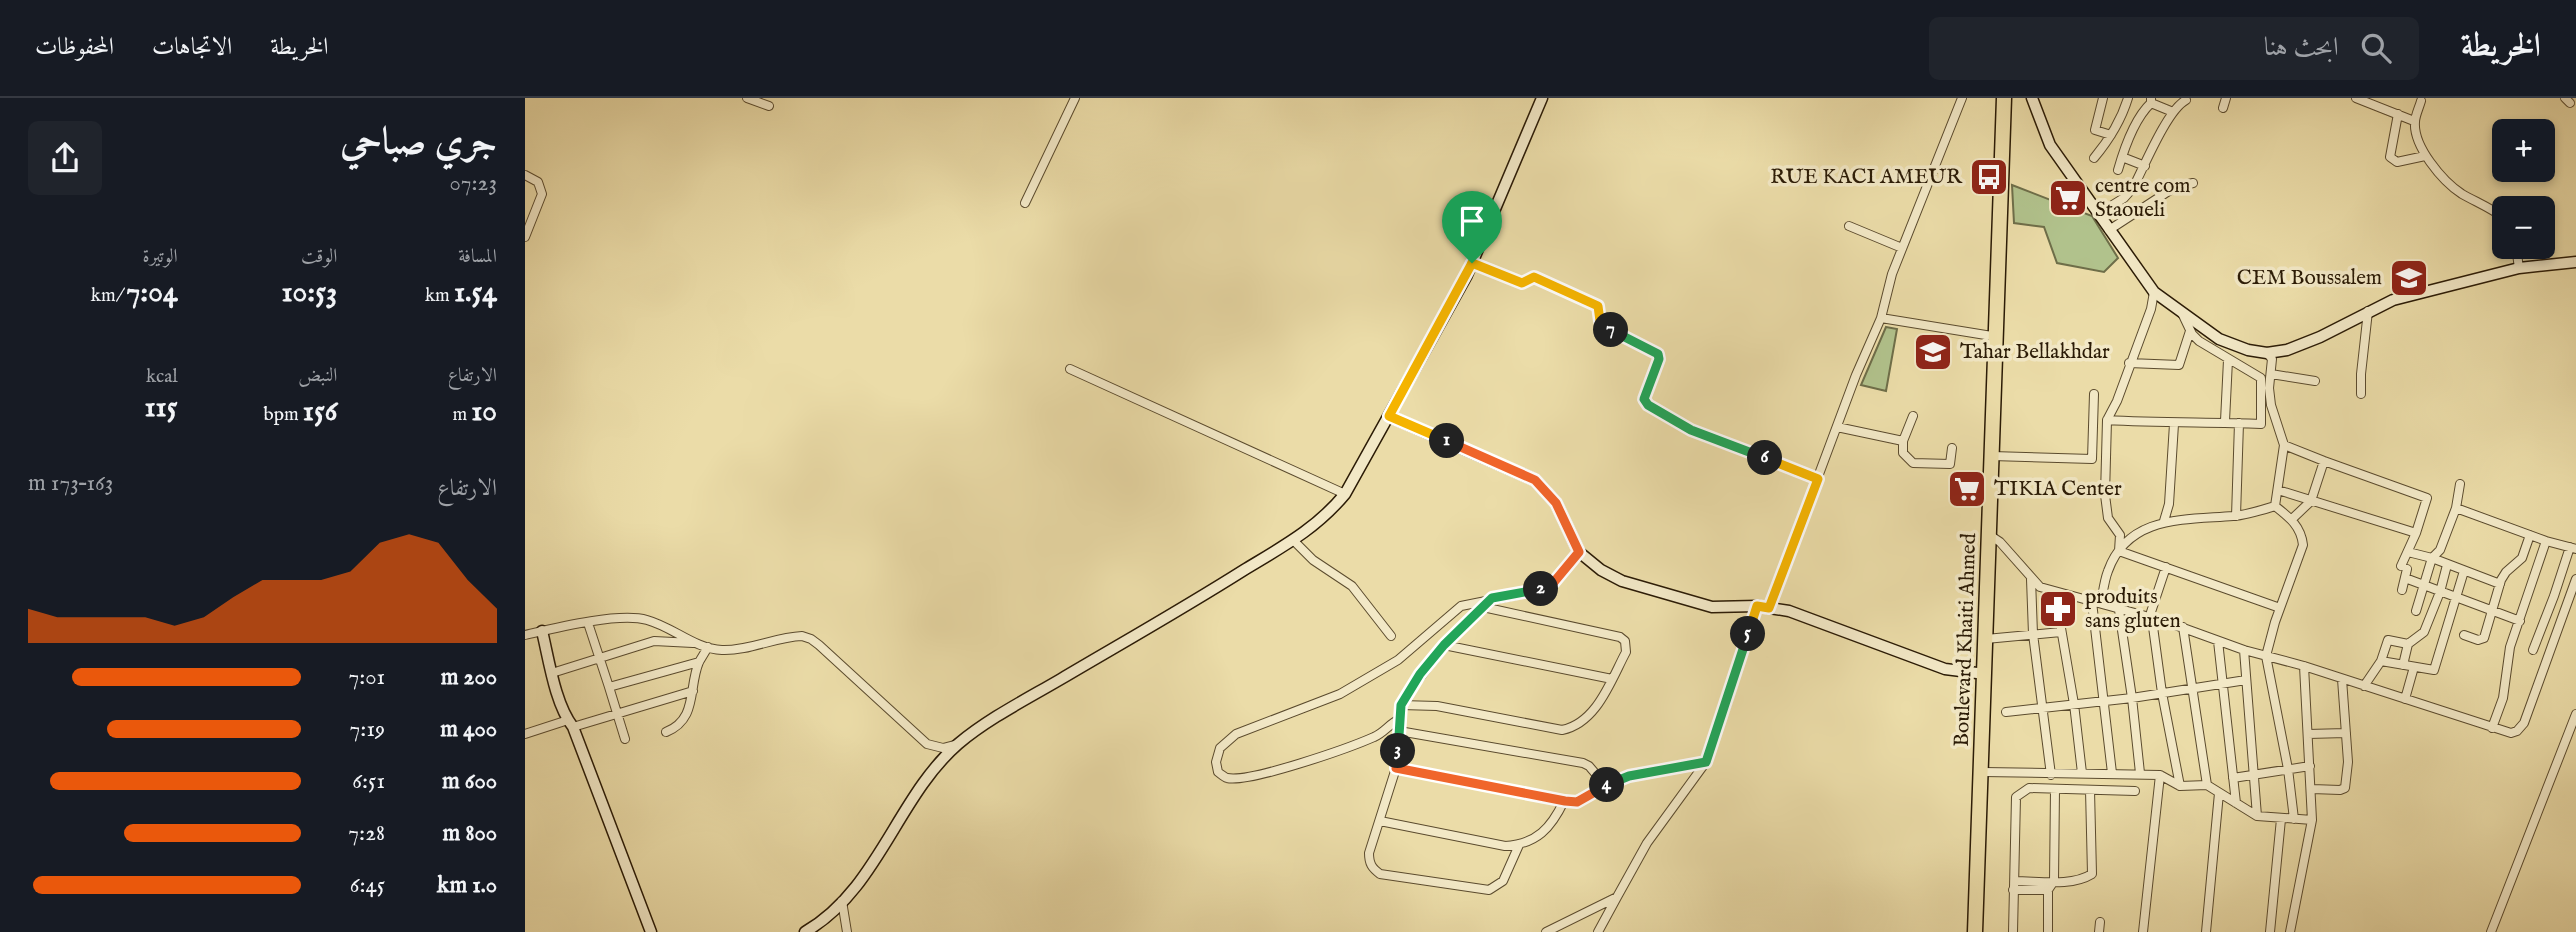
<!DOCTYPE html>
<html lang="ar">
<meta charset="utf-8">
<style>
:root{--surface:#171b24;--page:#20242c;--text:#f1f3f6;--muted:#9ea1a6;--line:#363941;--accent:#ea580c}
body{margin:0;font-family:"IM FELL English",Amiri,serif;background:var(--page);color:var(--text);direction:rtl;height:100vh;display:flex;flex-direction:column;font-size:26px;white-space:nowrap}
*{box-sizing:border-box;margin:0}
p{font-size:23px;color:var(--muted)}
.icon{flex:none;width:38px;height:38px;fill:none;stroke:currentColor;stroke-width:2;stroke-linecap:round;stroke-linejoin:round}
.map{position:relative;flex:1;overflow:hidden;direction:ltr}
.drawer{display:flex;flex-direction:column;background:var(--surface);width:525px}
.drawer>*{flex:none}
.tools{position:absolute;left:1967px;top:21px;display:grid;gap:14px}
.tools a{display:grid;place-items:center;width:63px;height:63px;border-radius:10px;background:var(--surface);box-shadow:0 4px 10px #0003;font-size:35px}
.pin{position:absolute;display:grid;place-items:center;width:60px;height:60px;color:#fff;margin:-72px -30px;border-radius:50% 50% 50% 0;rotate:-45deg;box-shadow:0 0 7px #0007}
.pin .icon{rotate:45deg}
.km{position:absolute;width:35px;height:35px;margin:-18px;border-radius:50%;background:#222;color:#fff;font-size:19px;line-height:35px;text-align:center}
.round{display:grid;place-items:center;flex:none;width:74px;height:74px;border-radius:10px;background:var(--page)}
.headline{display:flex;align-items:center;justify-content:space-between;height:119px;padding:0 28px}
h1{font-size:38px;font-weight:800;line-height:52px}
.stats{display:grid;grid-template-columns:repeat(3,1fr);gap:10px;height:119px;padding:7px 28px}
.stats div{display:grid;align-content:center}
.stats b{font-size:30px;font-weight:800}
.stats small{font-size:19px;font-weight:400}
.stats p{font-size:19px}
.chart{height:196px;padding:14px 28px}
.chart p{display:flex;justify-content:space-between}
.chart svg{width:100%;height:126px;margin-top:7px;fill:var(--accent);opacity:.7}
ul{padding:0 28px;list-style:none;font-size:23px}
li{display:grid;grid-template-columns:112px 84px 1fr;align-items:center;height:52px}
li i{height:18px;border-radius:9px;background:var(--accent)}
header{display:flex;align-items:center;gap:42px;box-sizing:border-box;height:98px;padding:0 35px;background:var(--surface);border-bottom:2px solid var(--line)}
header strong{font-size:33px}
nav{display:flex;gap:38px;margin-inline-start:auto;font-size:24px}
.search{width:490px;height:63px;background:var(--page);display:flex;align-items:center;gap:18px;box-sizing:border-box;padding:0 24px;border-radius:10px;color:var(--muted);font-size:26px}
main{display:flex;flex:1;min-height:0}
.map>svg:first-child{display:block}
.green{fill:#b1c28c;stroke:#6e6e49;stroke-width:2}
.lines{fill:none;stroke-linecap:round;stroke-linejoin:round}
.street-casing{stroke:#5b4b2e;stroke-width:10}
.secondary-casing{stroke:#2b1b06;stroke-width:13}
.highway-casing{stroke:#2b1b06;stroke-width:17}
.street{stroke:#f2e8c6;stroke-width:8}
.secondary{stroke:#f2e8c6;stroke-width:10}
.highway{stroke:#ebdca8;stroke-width:14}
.split-1-casing{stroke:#fff;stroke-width:14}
.split-2-casing{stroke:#fff;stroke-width:14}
.split-3-casing{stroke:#fff;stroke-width:14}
.split-4-casing{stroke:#fff;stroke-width:14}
.split-5-casing{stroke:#fff;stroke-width:14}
.split-6-casing{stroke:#fff;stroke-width:14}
.split-7-casing{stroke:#fff;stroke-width:14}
.split-8-casing{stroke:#fff;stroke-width:14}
.split-1{stroke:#f5b400;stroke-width:9}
.split-2{stroke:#f0652b;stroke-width:9}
.split-3{stroke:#22a559;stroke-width:9}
.split-4{stroke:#f0652b;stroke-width:9}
.split-5{stroke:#22a559;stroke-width:9}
.split-6{stroke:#f5b400;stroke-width:9}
.split-7{stroke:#22a559;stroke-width:9}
.split-8{stroke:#f5b400;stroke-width:9}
.labels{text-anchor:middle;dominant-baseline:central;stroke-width:7;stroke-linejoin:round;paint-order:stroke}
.poi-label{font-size:21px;fill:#2b1b06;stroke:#f2e8c6;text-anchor:start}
.street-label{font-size:21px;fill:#2b1b06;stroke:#f2e8c6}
</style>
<header>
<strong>الخريطة</strong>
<div class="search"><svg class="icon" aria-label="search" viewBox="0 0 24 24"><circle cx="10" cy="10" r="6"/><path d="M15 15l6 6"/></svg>ابحث هنا</div>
<nav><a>الخريطة</a><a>الاتجاهات</a><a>المحفوظات</a></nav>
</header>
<main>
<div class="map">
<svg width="2051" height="834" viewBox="0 0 2051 834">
<rect width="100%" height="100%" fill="#ebdca8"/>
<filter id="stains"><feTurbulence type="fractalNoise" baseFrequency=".00286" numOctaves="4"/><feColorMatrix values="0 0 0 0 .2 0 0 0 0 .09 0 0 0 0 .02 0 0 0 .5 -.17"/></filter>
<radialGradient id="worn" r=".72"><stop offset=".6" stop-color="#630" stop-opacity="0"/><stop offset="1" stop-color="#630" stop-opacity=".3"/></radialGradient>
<!-- green -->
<path class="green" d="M1487 87 1567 118 1593 160 1579 174 1532 165 1519 129 1489 125Z
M1361 229 1372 231 1361 293 1336 287Z"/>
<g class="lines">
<defs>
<path id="street" d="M222 0 244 8
M1437 0 1367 176 1356 220 1473 239
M1578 0 1570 32 1586 37
M1831 0 1889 23
M2040 0 2045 5
M1896 3C1894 10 1890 18 1890 24 1888 48 1917 83 1937 96 1951 104 1966 110 1979 120
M1626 5 1648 14
M1698 10 1701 0
M1873 16 1865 59 1872 64 1900 58
M1597 59 1620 68
M1569 60C1584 42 1596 23 1603 0
M1593 72C1599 51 1610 20 1626 5V0
M0 77 13 84 17 96 0 139
M500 105 550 0
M1573 116 1599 100 1608 90C1619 69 1642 12 1661 2
M1324 128 1377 150
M1584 132 1650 89 1668 85
M1991 149 1994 170
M947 165 997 185 1009 179 1073 208V219L1078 228 1133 256 1134 261 1119 301 1123 307 1166 332 1293 381
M1629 194 1626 211 1592 303 1582 322 1580 397 1583 420 1595 437 1594 453 1755 510
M1742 255 1747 261 1744 290 1746 307 1759 347 1750 408
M1604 265 1654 267 1665 233
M545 271 820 396
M1746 276 1790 283
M1836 296V276L1843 213
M1388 318 1378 343V355L1388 365 1425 366 1427 350
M1582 322C1633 325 1684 324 1736 326V280L1674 243 1667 236 1657 215
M1700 323 1703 262
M1312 329 1378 343
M1759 347 1799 363 1902 400 1891 435
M1467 358 1567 361 1569 296
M1753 392 1891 435 1876 468
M1931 410 2021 443 2051 451
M1711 418 1714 325
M1767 421 1786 403 1799 363
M1639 423 1644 406 1649 326
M1466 438 1475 444 1515 489 1639 523 1719 552 1779 568 1986 635 1992 633 1999 625 2051 481
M768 442 788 462 827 488 866 538
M1883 454 1907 460 1975 486
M1641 469 1626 514 1637 595 1655 688
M1880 480 1995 523
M1506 481 1508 536 1526 677
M1877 492 1882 471
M1530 495 1549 606 1557 675
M1567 504 1587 675
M1576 505C1578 495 1579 483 1583 473 1603 417 1660 422 1708 418 1722 417 1737 412 1750 408 1764 419 1776 428 1778 447L1750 524 1741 558 1763 671 1769 721
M958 509 1095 539 1100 543 1101 554C1086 582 1072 625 1037 632L912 608 876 607C901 567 931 534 965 502
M1244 510 1331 277 1356 220
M1594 512 1607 600 1615 675
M1891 513 1907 460 1915 452 1931 410 1935 386
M63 525 84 589 174 564
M1658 529 1682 687
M0 537C30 530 94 514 122 522 148 529 170 551 197 552 224 553 250 539 277 538L286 541 294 547 402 646 418 650 433 646
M1939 537 1953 542 1959 540 1976 482 1981 474 1997 460 2005 437
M1461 541 1536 534
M1693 543 1711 705
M919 547 1087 581
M1719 552 1732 718
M2008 552 2029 498 2045 449
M1856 563 1909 572 1939 473
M1878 567 1883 546 1899 534 1915 494 1922 467
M1779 568 1787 722
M27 575 129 543 168 545
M1839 588 1856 563 1863 542 1883 546
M84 589 100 641
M1880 601 1889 569
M1481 614 1607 600 1721 582
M876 618 871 670 844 755C844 766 847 770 855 776L964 792 978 783 994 747
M875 621C865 625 859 635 849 639 824 650 725 685 702 680 701 680 694 675 693 674L691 664 695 650 711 636 815 596 873 562 936 508 1010 493 1025 488 1054 454
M48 629 168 593
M1967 630 1978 600 1985 549 2021 443
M874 633 1058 665 1064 668 1081 688
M141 634C173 621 163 590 174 564 177 559 180 554 183 549
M0 636 43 622
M1783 636 1821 635
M871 670 1039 703 1052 704 1104 679 1181 664
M1458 674 1635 677 1655 688 1682 687 1732 718 1787 722 1765 834
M1708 680 1785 668
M1787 691 1815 692 1820 690 1823 664 1817 581
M855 723 980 748C1012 746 1026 730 1039 703
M1490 783C1514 783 1546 789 1567 776L1565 692
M1488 792H1523V834
M1523 792 1529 783 1530 691
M317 803 322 834
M1021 834 1092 799 1122 745 1181 664 1201 608 1232 508
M1073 834 1092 799
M1488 834 1491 699 1504 690 1610 693
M1574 834 1575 824
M1618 834 1635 677
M1681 834 1694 695
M1745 834 1756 721
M1966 834 2051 616"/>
<path id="secondary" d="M1507 0 1525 47 1629 194 1694 241 1723 252 1742 255 1762 252 1795 239 1868 202 1994 170 2051 164
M864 318 1010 382 1031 405 1054 454 1076 472 1097 483 1187 509 1232 508 1264 513 1420 571 1460 576
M17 533C24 562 30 606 48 629L126 834
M280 834C353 792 372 699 433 646 464 620 502 601 536 581 597 545 659 510 719 472 757 449 791 431 820 396L942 177 1017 0"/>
<path id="highway" d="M1450 834 1479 0"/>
</defs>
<!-- street casing -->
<use href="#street" class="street-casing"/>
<!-- secondary casing -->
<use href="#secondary" class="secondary-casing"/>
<!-- highway casing -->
<use href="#highway" class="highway-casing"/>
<!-- street -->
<use href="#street" class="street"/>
<!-- secondary -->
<use href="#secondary" class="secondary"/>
<!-- highway -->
<use href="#highway" class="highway"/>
</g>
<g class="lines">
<defs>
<path id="split-1" d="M922 343 864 318 947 165"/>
<path id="split-2" d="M922 343 1010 382 1031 405 1054 454 1029 484 1016 491"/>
<path id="split-3" d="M873 653 876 607 895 576 919 547 967 500 1016 491"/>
<path id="split-4" d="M873 653 871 670 1040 703 1052 704 1082 687"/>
<path id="split-5" d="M1082 687 1104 678 1181 664 1223 536"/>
<path id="split-6" d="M1223 536 1232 508 1244 510 1293 381 1240 360"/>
<path id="split-7" d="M1086 232 1133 256 1134 261 1119 301 1123 307 1166 332 1240 360"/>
<path id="split-8" d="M947 165 997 185 1009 179 1073 208 1075 223 1086 232"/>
</defs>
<!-- split-1 casing -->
<use href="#split-1" class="split-1-casing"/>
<!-- split-2 casing -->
<use href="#split-2" class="split-2-casing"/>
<!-- split-3 casing -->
<use href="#split-3" class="split-3-casing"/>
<!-- split-4 casing -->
<use href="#split-4" class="split-4-casing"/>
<!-- split-5 casing -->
<use href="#split-5" class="split-5-casing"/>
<!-- split-6 casing -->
<use href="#split-6" class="split-6-casing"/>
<!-- split-7 casing -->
<use href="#split-7" class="split-7-casing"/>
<!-- split-8 casing -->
<use href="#split-8" class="split-8-casing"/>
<!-- split-1 -->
<use href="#split-1" class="split-1"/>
<!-- split-2 -->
<use href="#split-2" class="split-2"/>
<!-- split-3 -->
<use href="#split-3" class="split-3"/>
<!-- split-4 -->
<use href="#split-4" class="split-4"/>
<!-- split-5 -->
<use href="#split-5" class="split-5"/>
<!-- split-6 -->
<use href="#split-6" class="split-6"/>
<!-- split-7 -->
<use href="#split-7" class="split-7"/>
<!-- split-8 -->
<use href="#split-8" class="split-8"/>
</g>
<!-- icons -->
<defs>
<symbol id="bus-square" viewBox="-11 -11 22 22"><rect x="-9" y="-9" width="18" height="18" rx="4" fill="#8f2418" stroke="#f2e8c6"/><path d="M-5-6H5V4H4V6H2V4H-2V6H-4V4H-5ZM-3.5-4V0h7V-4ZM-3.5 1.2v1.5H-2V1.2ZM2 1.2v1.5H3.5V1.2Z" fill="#fff"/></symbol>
<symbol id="supermarket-square" viewBox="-11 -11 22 22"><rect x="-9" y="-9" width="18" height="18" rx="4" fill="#8f2418" stroke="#f2e8c6"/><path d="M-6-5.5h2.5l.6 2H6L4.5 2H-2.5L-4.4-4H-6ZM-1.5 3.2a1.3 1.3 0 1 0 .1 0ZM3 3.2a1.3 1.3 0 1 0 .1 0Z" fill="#fff"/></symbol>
<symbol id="school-square" viewBox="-11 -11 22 22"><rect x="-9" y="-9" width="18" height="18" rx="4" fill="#8f2418" stroke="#f2e8c6"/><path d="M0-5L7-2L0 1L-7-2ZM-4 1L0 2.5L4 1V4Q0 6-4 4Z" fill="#fff"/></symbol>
<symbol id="pharmacy-square" viewBox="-11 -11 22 22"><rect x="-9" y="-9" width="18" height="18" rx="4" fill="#8f2418" stroke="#f2e8c6"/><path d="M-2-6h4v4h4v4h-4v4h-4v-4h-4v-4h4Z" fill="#fff"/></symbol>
</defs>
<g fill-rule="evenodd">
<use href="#bus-square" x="1442" y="57" width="44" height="44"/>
<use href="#supermarket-square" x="1521" y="78" width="44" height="44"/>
<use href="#school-square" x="1862" y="158" width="44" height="44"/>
<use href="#school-square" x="1386" y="232" width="44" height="44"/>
<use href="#supermarket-square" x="1420" y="369" width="44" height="44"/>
<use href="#pharmacy-square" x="1511" y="489" width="44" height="44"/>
</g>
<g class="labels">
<!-- poi labels -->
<g class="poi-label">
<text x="1437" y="79" text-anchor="end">RUE KACI AMEUR</text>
<text x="1570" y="88">centre com<tspan x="1570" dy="24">Staoueli</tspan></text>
<text x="1857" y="180" text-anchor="end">CEM Boussalem</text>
<text x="1435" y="254">Tahar Bellakhdar</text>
<text x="1469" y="391">TIKIA Center</text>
<text x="1560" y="499">produits<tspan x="1560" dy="24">sans gluten</tspan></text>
</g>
<!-- street labels -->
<g class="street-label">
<text transform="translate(1441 542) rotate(-88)">Boulevard Khaiti Ahmed</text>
</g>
</g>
<rect width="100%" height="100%" filter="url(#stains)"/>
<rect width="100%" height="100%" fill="url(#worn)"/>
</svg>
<div class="tools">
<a>+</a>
<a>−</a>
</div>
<div class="pin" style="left:947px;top:165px;background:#1e9e55"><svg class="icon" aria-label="arrive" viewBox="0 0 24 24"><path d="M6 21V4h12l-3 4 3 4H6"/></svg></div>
<b class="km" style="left:922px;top:343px">1</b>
<b class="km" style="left:1016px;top:491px">2</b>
<b class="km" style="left:873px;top:653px">3</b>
<b class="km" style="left:1082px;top:687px">4</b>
<b class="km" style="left:1223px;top:536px">5</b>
<b class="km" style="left:1240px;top:360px">6</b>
<b class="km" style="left:1086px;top:232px">7</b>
</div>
<section class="drawer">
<div class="headline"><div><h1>جري صباحي</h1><p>07:23</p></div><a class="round"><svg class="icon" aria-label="share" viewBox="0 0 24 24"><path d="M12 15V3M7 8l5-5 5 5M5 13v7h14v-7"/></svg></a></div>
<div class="stats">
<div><p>المسافة</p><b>1.54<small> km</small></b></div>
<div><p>الوقت</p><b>10:53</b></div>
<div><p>الوتيرة</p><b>7:04<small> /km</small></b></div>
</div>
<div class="stats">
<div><p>الارتفاع</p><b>10<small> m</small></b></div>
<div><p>النبض</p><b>156<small> bpm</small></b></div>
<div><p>kcal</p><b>115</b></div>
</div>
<div class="chart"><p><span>الارتفاع</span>163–173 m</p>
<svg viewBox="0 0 160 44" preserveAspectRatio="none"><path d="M0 44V32L10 35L20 35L30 35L40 35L50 38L60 35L70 28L80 22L90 22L100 22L110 19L120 9L130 6L140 9L150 22L160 32V44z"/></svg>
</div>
<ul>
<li><b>200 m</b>7:01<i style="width:84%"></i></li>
<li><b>400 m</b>7:19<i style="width:71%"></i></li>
<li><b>600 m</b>6:51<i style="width:92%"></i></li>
<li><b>800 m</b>7:28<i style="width:65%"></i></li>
<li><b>1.0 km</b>6:45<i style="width:98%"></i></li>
</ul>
</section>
</main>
